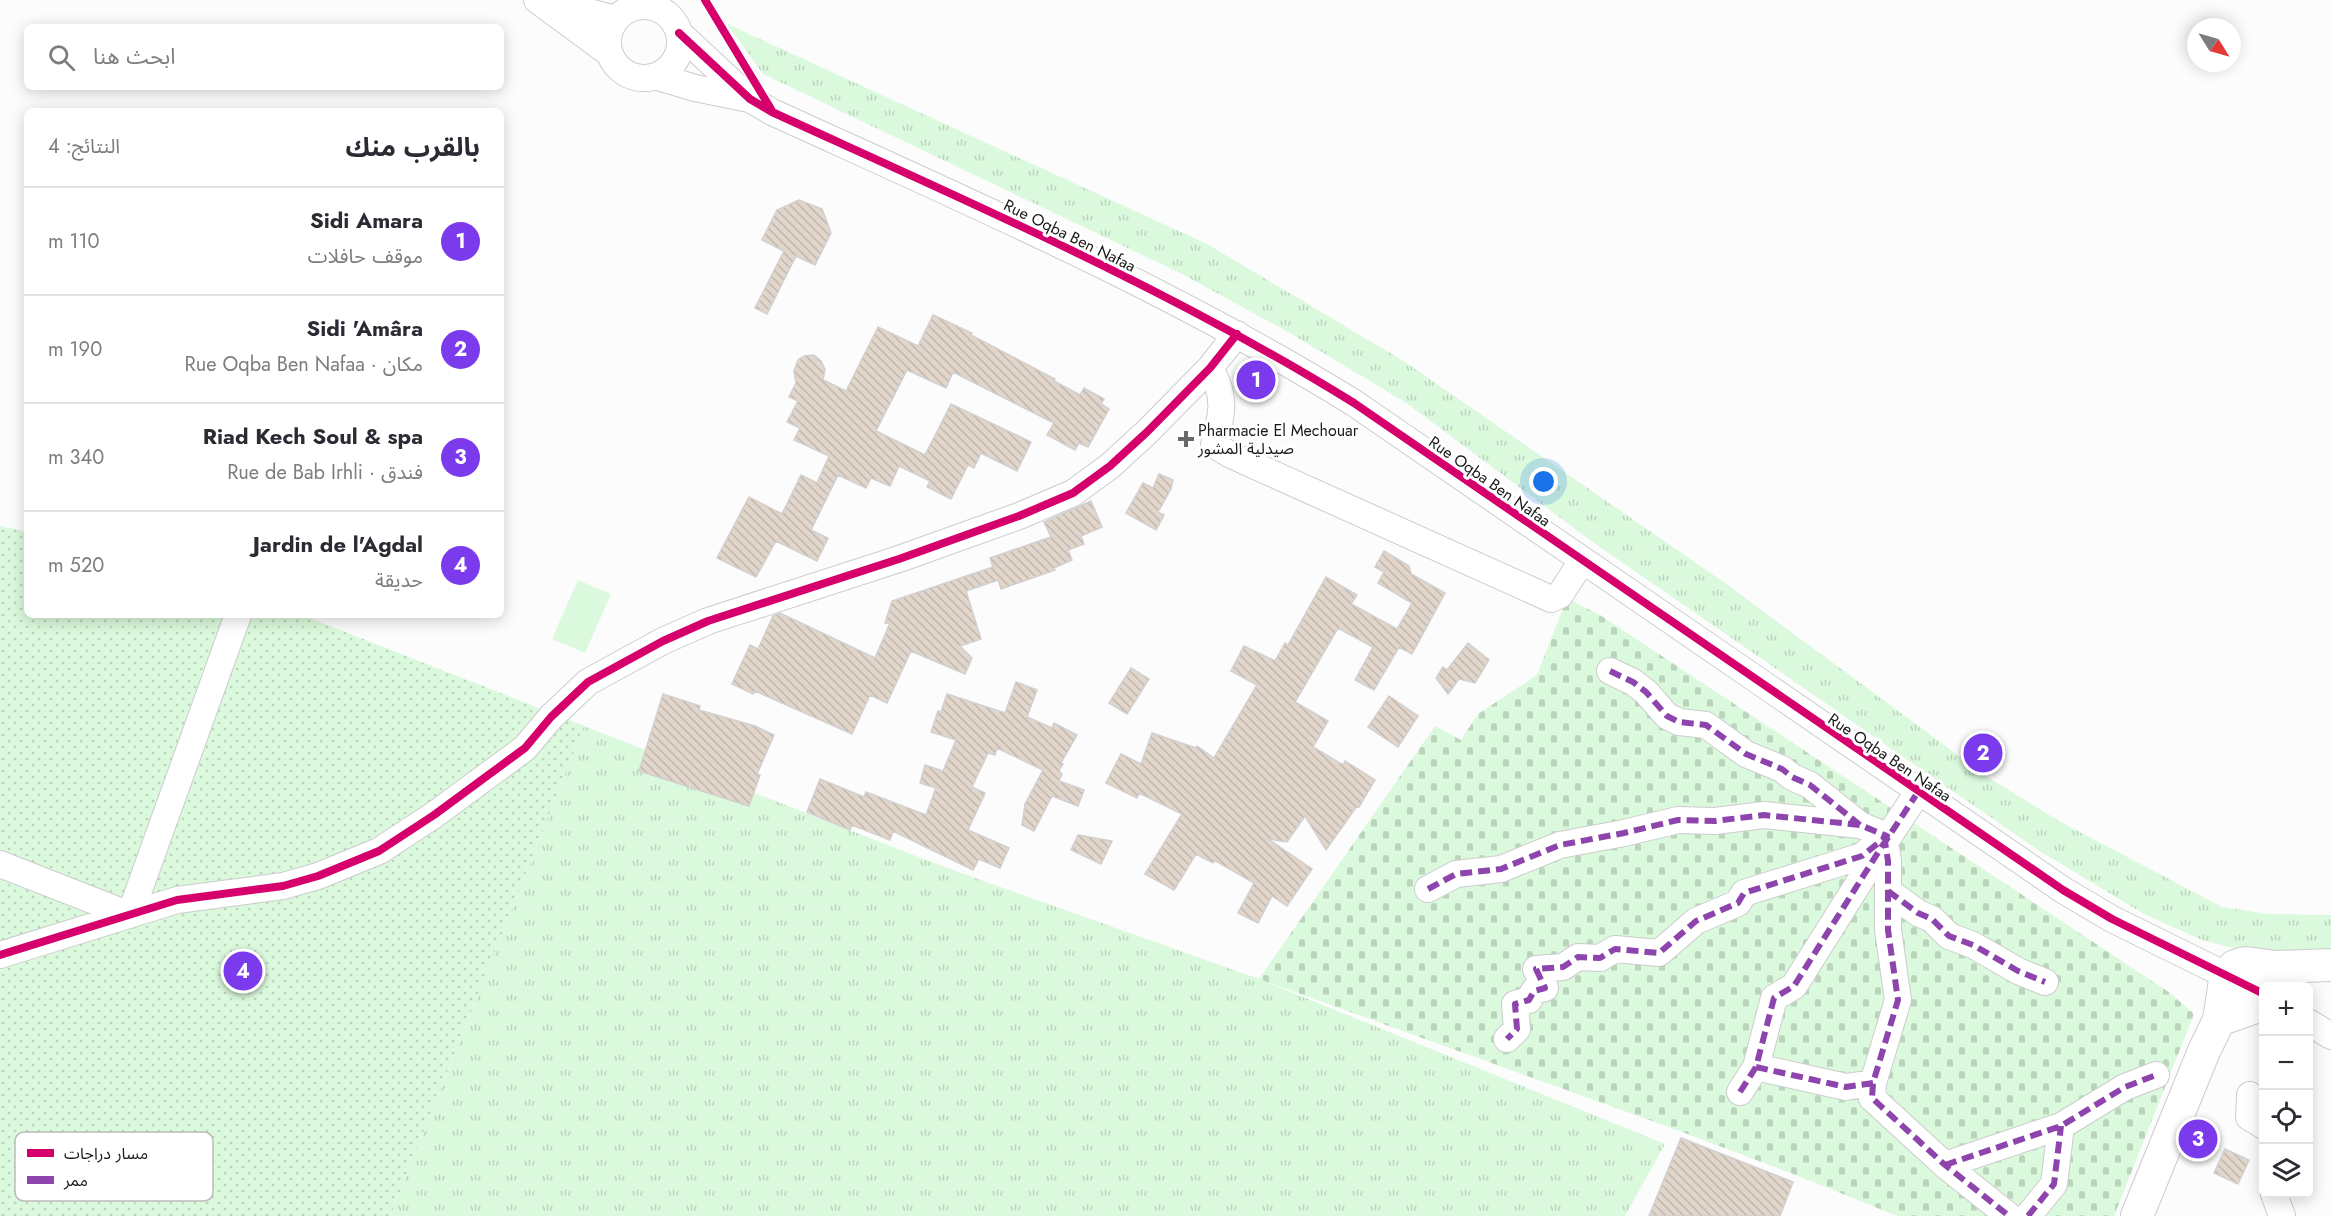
<!DOCTYPE html>
<html lang="ar">
<head>
<meta charset="utf-8">
<style>
  :root { --surface:#fff; --page:#f7f7f7; --text:#2b2b33; --muted:#7c7c81; --line:#e1e1e2; --accent:#7c3aed }
  body { margin:0; font-family:Jost,"Noto Sans Arabic",sans-serif; background:var(--page); color:var(--text); direction:rtl }
  .controls { position:absolute; right:18px; bottom:18px; display:grid; overflow:hidden; border-radius:9px; box-shadow:0 3px 15px #0003 }
  .controls button { width:54px; height:54px; display:grid; place-items:center; padding:0; border:0; border-bottom:2px solid var(--line); background:var(--surface); color:var(--text); font:30px sans-serif }
  .compass { position:absolute; left:2187px; top:18px; width:54px; height:54px; border-radius:50%; background:var(--surface); box-shadow:0 3px 15px #0003; rotate:127deg }
  .you { position:absolute; left:1544px; top:482px; width:21px; height:21px; margin:-15px; border:4px solid #fff; border-radius:50%; background:#1a73e8; box-shadow:0 0 0 9px #1a73e833 }
  .badge { display:grid; place-items:center; width:39px; height:39px; border-radius:50%; background:var(--accent); color:#fff; font-size:20px; font-weight:700 }
  .pin { position:absolute; translate:-50% -50%; border:3px solid #fff; box-shadow:0 2px 6px #0006 }
  .list { margin:0; padding:0; list-style:none }
  h2 { display:flex; justify-content:space-between; align-items:center; height:78px; margin:0; padding:0 24px; font-size:26px }
  h2 small { font-size:20px; font-weight:400; color:var(--muted) }
  .list li { display:grid; grid-template-columns:39px 1fr auto; gap:18px; align-items:center; box-sizing:border-box; height:108px; padding:0 24px; border-top:2px solid var(--line) }
  .list b { display:block; font-size:22px; white-space:nowrap }
  .list p { margin:0; font-size:20px; white-space:nowrap; color:var(--muted) }
  .list em { font-size:20px; font-style:normal; color:var(--muted) }
  .icon { flex:none; width:33px; height:33px; fill:none; stroke:currentColor; stroke-width:2; stroke-linecap:round; stroke-linejoin:round }
  .map { position:relative; flex:none; width:2331px; height:1216px; overflow:hidden; direction:ltr }
  .search { position:absolute; background:var(--surface); box-shadow:0 3px 15px #0003; left:24px; top:24px; width:480px; height:66px; display:flex; align-items:center; gap:15px; box-sizing:border-box; padding:0 21px; border-radius:9px; color:var(--muted); font-size:22px }
  .panel { position:absolute; background:var(--surface); box-shadow:0 3px 15px #0003; left:24px; top:108px; width:480px; height:510px; border-radius:9px; direction:rtl }
  .map>svg:first-child { display:block }
  .grass { fill:url(#grass-tufts) }
  .cemetery { fill:url(#cemetery-stones) }
  .park { fill:url(#park-dots) }
  .pitch { fill:#dbf9dc }
  .building { fill:url(#building-back-hatch); stroke:#d1d0d0; stroke-width:1.5 }
  .lines { fill:none; stroke-linecap:round; stroke-linejoin:round }
  .minor-casing { stroke:#cccccd; stroke-width:28 }
  .major-casing { stroke:#cccccd; stroke-width:34 }
  .minor { stroke:#fff; stroke-width:26 }
  .major { stroke:#fff; stroke-width:32 }
  .quiet { stroke:#8e44ad; stroke-width:6; stroke-dasharray:12 6; stroke-linecap:butt }
  .cycleway-casing { stroke:#fff; stroke-width:11 }
  .cycleway { stroke:#d6006c; stroke-width:8 }
  .poi-dot { fill:#69696a; stroke:#fff; stroke-width:2 }
  .labels { text-anchor:middle; stroke-width:6; stroke-linejoin:round; paint-order:stroke }
  .street-label { font-size:16px; fill:#1a1a1b; stroke:#fff }
  .poi-label { font-size:16px; fill:#1a1a1b; stroke:#fff; text-anchor:start }
  .key { fill:#fff; stroke:#bababb; stroke-width:1.5 }
  .key-label { font-size:16px; fill:#1a1a1b }
</style>
</head>
<body>
<div class="map">
<svg width="2331" height="1216" viewBox="0 0 2331 1216">
  <defs>
    <pattern id="grass-tufts" width="24" height="20" patternUnits="userSpaceOnUse" patternTransform="scale(1.5)"><rect width="24" height="20" fill="#dbf9dc"/><path d="M3 7l-1-3M5 7V3M7 7l1-3M15 17l-1-3M17 17v-4M19 17l1-3" fill="none" stroke="#bbd5bc"/></pattern>
    <pattern id="cemetery-stones" width="16" height="16" patternUnits="userSpaceOnUse" patternTransform="scale(1.5)"><rect width="16" height="16" fill="#dbf9dc"/><path d="M2 7V4a2 2 0 0 1 4 0v3zM10 15v-3a2 2 0 0 1 4 0v3z" fill="#bbd5bc"/></pattern>
    <pattern id="park-dots" width="8" height="8" patternUnits="userSpaceOnUse" patternTransform="scale(1.5)"><rect width="8" height="8" fill="#dbf9dc"/><path d="M2 2h.1M6 6h.1" fill="none" stroke="#bbd5bc" stroke-width="1.8" stroke-linecap="round"/></pattern>
    <pattern id="building-back-hatch" width="6" height="6" patternUnits="userSpaceOnUse" patternTransform="scale(1.5)"><rect width="6" height="6" fill="#e2d6cb"/><path d="M-1 5l2 2M0 0l6 6M5-1l2 2" fill="none" stroke="#c1b7ae"/></pattern>
  </defs>
  <rect width="100%" height="100%" fill="#fcfcfd"/>
  <path class="grass" d="M727 24 1207 244 1405 362 1725 583 1986 776 2059 821 2222 907 2269 914 2331 915V948L2260 955 2202 940 2144 914 2038 850 1594 543 1405 402 1290 333 1182 274 763 74Z
    M584 726 939 865 1259 979 1665 1144 1625 1216H390Z"/>
  <path class="cemetery" d="M1567 598 1600 615 2170 993 2194 1014 2114 1216H1897L1801 1177 1677 1130 1259 979 1435 726 1461 740 1478 714 1537 675Z"/>
  <path class="park" d="M0 526 27 532V615H302L584 726 390 1216H0Z"/>
  <path class="pitch" d="M578 580 611 594 585 653 552 639Z"/>
  <path class="building" d="M799 200 822 209 831 233 815 265 796 256 767 314 755 308 784 251 762 240 777 210Z
    M933 315 972 333 971 335 1055 379 1054 381 1080 395 1084 388 1104 399 1101 404 1109 409 1088 447 1079 443 1075 450 1047 435 1054 423 953 372 946 388 907 370 876 431 925 455 951 404 1031 442 1017 471 981 453 974 468 968 465 951 499 927 487 930 481 899 466 890 486 871 478 866 488 838 475 811 530 828 538 817 561 776 541 756 577 717 558 749 497 782 514 801 475 817 483 829 456 794 440 800 428 787 422 798 401 789 397 796 383 794 371 798 360 804 356 814 355 821 361 825 369 823 380 846 391 878 327 918 346Z
    M1159 474 1173 480 1171 489 1158 512 1164 515 1156 530 1126 513 1143 483 1153 488Z
    M1091 501 1102 527 1081 536 1084 544 1068 550 1072 560 1054 568 1055 570 1001 589 998 580 966 591 981 639 960 646 972 658 965 674 911 651 887 703 870 695 852 734 755 691 753 694 732 684 750 645 758 649 773 616 780 613 875 658 890 623H885L892 601 993 567 990 558 1051 537 1044 522Z
    M1384 551 1409 566 1411 574 1445 593 1412 654 1399 647 1374 690 1355 680 1373 647 1338 628 1295 702 1328 721 1313 747 1343 765 1345 761 1375 780 1359 807 1357 806 1326 850 1305 816 1287 842 1268 839 1312 869 1287 906 1272 896 1258 923 1238 913 1254 883 1214 860 1213 863 1196 854 1174 890 1145 874 1182 814 1139 793 1137 798 1106 783 1121 754 1141 764 1152 733 1196 748 1197 746 1214 758 1257 685 1231 671 1244 646 1275 661 1285 643 1288 645 1326 577 1357 595 1351 604 1397 629 1412 603 1378 583 1384 572 1375 567Z
    M1468 643 1489 660 1475 683 1459 679 1448 694 1436 678 1443 667 1447 670Z
    M1131 668 1149 679 1127 714 1109 703Z
    M1016 682 1037 690 1027 717 1052 728 1054 723 1077 735 1061 763 1063 764 1059 771 1062 774 1059 781 1084 790 1078 806 1052 796 1034 831 1022 825 1025 804 1043 770 997 748 995 755 988 753 972 787 985 793 968 830 1009 848 1000 868 979 859 973 870 893 831 890 840 852 825 850 830 807 812 820 779 864 797 866 792 926 815 936 788 920 783 925 765 943 771 956 740 931 732 938 711 941 712 947 694 1005 713Z
    M663 694 700 706 699 710 755 726 774 735 757 774 760 775 749 806 639 771Z
    M1389 696 1418 716 1398 747 1368 727Z
    M1981 733 2003 750 1985 774 1963 757Z
    M1078 835 1112 841 1101 864 1071 850Z
    M1681 1138 1793 1182 1780 1216H1649Z
    M2225 1149 2249 1160 2238 1184 2214 1173Z"/>
  <g class="lines">
    <defs>
      <path id="minor" d="M537 0 609 53
        M546 1 616 19
        M608 42a36 36 0 1 1 72 0a36 36 0 1 1-72 0Z
        M679 33 750 99 772 112C969 202 1170 289 1354 403L2063 890 2112 919 2264 994
        M655 76 695 88 749 99
        M1210 368C1227 397 1222 415 1214 445L1231 455 1551 599 1560 595 1582 561
        M1610 671 1633 682 1646 692 1667 716 1679 722 1706 725 1746 754 1782 769 1792 777 1810 785 1860 825
        M1918 792 1885 842 1888 861V930L1898 1000 1873 1083 1872 1098 1945 1165 2009 1216
        M0 864 130 915 238 615
        M1428 889 1456 874 1501 869 1560 845 1624 833 1678 820 1715 821 1764 815 1860 825 1887 836 1862 856 1744 893 1738 903 1696 921 1659 953 1615 949 1600 958 1578 957 1563 967 1536 969 1545 988 1534 991 1529 1000 1515 1004 1517 1029 1507 1039
        M1888 891 1918 913 1932 919 1949 936 1973 945 2018 971 2045 982
        M0 955 177 900 283 886 318 876 379 851 434 815 525 748 551 717 588 682 663 641 708 621 899 559 1019 516 1073 493 1110 466 1147 432 1210 368 1237 334
        M2308 1022 2331 1036
        M1756 1067 1846 1087 1873 1083
        M1740 1092 1756 1067 1774 998 1794 986 1882 846
        M2250 1095 2249 1117 2264 1126
        M1945 1165 2061 1126 2125 1087 2156 1075
        M2274 1194 2282 1216
        M2028 1216 2054 1184 2061 1126"/>
      <path id="major" d="M2219 1020 2253 1008 2264 1002
        M2137 1216 2204 1051 2219 1020 2226 974 2235 966 2246 963 2276 967 2331 965"/>
    </defs>
    <use href="#minor" class="minor-casing"/>
    <use href="#major" class="major-casing"/>
    <use href="#minor" class="minor"/>
    <use href="#major" class="major"/>
    <path class="quiet" d="M1610 671 1633 682 1646 692 1667 716 1679 722 1706 725 1746 754 1782 769 1792 777 1810 785 1860 825
      M1918 792 1885 842 1888 861V930L1898 1000 1873 1083 1872 1098 1945 1165 2009 1216
      M1428 889 1456 874 1501 869 1560 845 1624 833 1678 820 1715 821 1764 815 1860 825 1887 836 1862 856 1744 893 1738 903 1696 921 1659 953 1615 949 1600 958 1578 957 1563 967 1536 969 1545 988 1534 991 1529 1000 1515 1004 1517 1029 1507 1039
      M1888 891 1918 913 1932 919 1949 936 1973 945 2018 971 2045 982
      M1756 1067 1846 1087 1873 1083
      M1740 1092 1756 1067 1774 998 1794 986 1884 843
      M1945 1165 2061 1126 2125 1087 2156 1075
      M2028 1216 2054 1184 2061 1126"/>
    <defs>
      <path id="cycleway" d="M705 0 771 109
        M679 33 750 99 772 112C969 202 1170 289 1354 403L2063 890 2112 919 2264 994
        M0 955 177 900 283 886 318 876 379 851 434 815 525 748 551 717 588 682 663 641 708 621 899 559 1019 516 1073 493 1110 466 1147 432 1210 368 1237 334"/>
    </defs>
    <use href="#cycleway" class="cycleway-casing"/>
    <use href="#cycleway" class="cycleway"/>
  </g>
  <path class="poi-dot" d="M1183 430h6v6h6v6h-6v6h-6v-6h-6v-6h6z"/>
  <g class="labels">
    <g class="street-label">
      <text transform="translate(1070 235) rotate(26)" y="6">Rue Oqba Ben Nafaa</text>
      <text transform="translate(1490 481) rotate(35)" y="6">Rue Oqba Ben Nafaa</text>
      <text transform="translate(1890 757) rotate(34)" y="6">Rue Oqba Ben Nafaa</text>
    </g>
    <g class="poi-label">
      <text x="1198" y="436">Pharmacie El Mechouar<tspan x="1198" dy="18">صيدلية المشور</tspan></text>
    </g>
  </g>
  <rect x="15" y="1132" width="198" height="69" rx="9" class="key"/>
  <rect x="27" y="1149" width="27" height="8" fill="#d6006c"/>
  <rect x="27" y="1176" width="27" height="8" fill="#8e44ad"/>
  <g class="key-label">
    <text x="64" y="1159">مسار دراجات</text>
    <text x="64" y="1186">ممر</text>
  </g>
</svg>
<div class="controls">
<button>+</button>
<button>−</button>
<button><svg class="icon" aria-label="locate" viewBox="0 0 24 24"><circle cx="12" cy="12" r="6"/><path d="M12 2v4M12 18v4M2 12h4M18 12h4"/></svg></button>
<button><svg class="icon" aria-label="layers" viewBox="0 0 24 24"><path d="M12 4l9 5-9 5-9-5zM3 14l9 5 9-5"/></svg></button>
</div>
<svg class="compass" viewBox="-18 -18 36 36"><path d="M0-13l5 13h-10z" fill="#e53935"/><path d="M0 13l5-13h-10z" fill="#7c7c81"/></svg>
<div class="you"></div>
<div class="pin badge" style="left:1256px;top:380px">1</div>
<div class="pin badge" style="left:1983px;top:753px">2</div>
<div class="pin badge" style="left:2198px;top:1139px">3</div>
<div class="pin badge" style="left:243px;top:971px">4</div>
<div class="search"><svg class="icon" aria-label="search" viewBox="0 0 24 24"><circle cx="10" cy="10" r="6"/><path d="M15 15l6 6"/></svg>ابحث هنا</div>
<section class="panel">
<h2>بالقرب منك<small>النتائج: 4</small></h2>
<ul class="list">
<li><span class="badge">1</span><div><b>Sidi Amara</b><p>موقف حافلات</p></div><em>110 m</em></li>
<li><span class="badge">2</span><div><b>Sidi 'Amâra</b><p>مكان · Rue Oqba Ben Nafaa</p></div><em>190 m</em></li>
<li><span class="badge">3</span><div><b>Riad Kech Soul &amp; spa</b><p>فندق · Rue de Bab Irhli</p></div><em>340 m</em></li>
<li><span class="badge">4</span><div><b>Jardin de l'Agdal</b><p>حديقة</p></div><em>520 m</em></li>
</ul>
</section>
</div>
</body>
</html>
